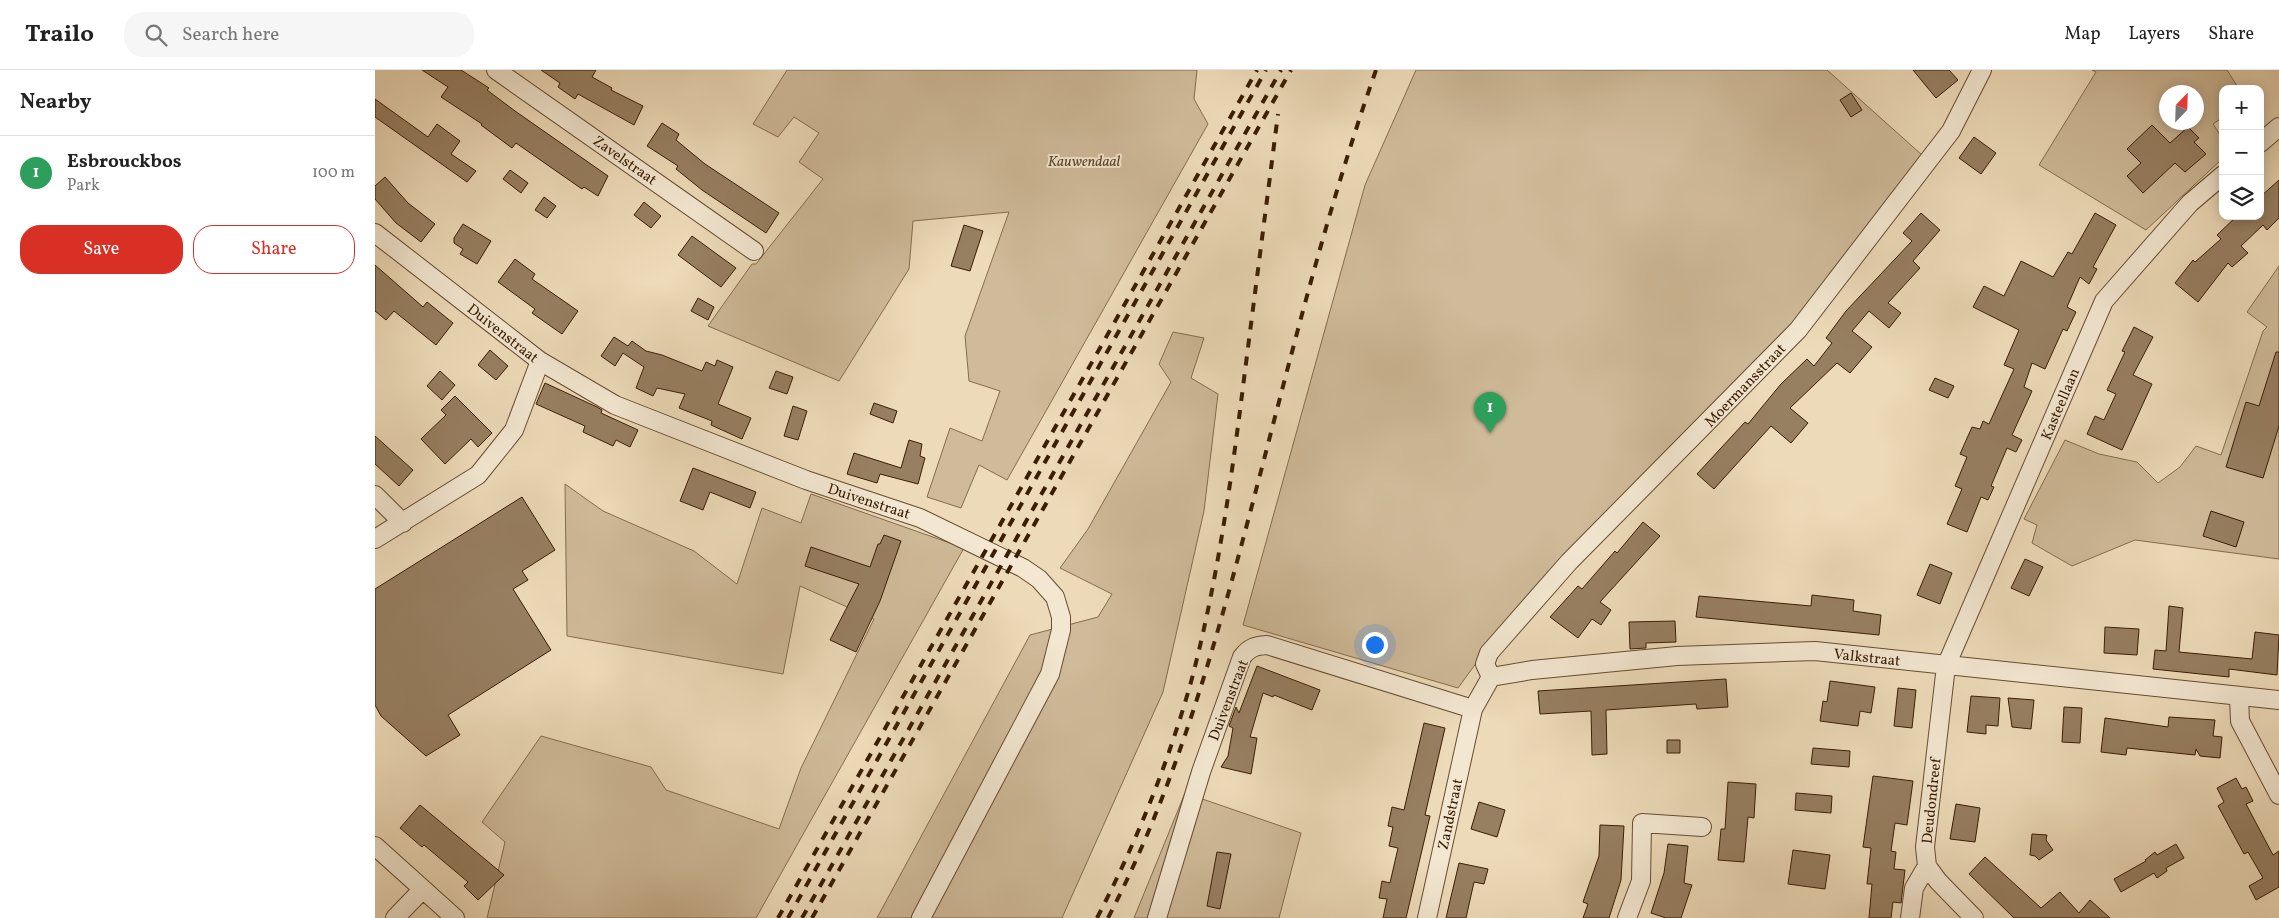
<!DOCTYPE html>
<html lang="en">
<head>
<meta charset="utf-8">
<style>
  :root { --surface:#fff; --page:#f6f6f6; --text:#222; --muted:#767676; --line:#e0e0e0; --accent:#d93025 }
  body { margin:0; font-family:Vollkorn,serif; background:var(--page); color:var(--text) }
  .controls { position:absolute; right:15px; top:15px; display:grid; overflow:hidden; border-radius:10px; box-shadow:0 2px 12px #0003 }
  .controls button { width:45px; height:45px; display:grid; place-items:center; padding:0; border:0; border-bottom:1px solid var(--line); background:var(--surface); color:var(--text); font:25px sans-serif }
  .compass { position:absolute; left:1784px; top:15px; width:45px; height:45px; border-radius:50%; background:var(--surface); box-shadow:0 2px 12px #0003; rotate:23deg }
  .you { position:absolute; left:999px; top:574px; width:18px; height:18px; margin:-12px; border:4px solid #fff; border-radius:50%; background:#1a73e8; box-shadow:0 0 0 8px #1a73e833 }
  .badge { display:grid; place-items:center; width:32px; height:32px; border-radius:50%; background:var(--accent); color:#fff; font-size:16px; font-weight:700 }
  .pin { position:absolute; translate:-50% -41px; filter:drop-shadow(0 1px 2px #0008) }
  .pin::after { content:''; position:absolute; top:26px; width:18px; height:15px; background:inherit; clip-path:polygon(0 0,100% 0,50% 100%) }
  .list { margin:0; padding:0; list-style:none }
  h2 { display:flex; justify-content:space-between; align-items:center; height:65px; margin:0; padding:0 20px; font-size:21px }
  h2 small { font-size:16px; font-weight:400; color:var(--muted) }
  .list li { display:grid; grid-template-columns:32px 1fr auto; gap:15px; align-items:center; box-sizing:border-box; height:75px; padding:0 20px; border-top:1px solid var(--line) }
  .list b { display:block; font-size:19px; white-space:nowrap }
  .list p { margin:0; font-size:16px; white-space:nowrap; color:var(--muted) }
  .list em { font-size:16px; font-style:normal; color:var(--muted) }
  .actions { display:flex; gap:10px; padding:15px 20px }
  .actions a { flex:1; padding:11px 0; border:1px solid var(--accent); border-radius:20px; text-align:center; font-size:18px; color:var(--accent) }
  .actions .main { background:var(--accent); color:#fff }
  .icon { flex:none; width:28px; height:28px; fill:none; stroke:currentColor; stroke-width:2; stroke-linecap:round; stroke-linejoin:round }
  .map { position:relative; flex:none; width:1904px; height:848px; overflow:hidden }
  header { display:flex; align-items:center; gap:30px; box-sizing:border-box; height:70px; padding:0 25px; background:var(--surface); border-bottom:1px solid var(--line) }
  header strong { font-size:24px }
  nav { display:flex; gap:28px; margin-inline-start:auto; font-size:18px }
  .search { width:350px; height:45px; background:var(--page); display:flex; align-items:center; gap:12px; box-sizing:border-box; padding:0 18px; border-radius:20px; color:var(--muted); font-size:19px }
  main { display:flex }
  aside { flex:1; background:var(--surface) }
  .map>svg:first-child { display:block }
  .green { fill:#cfba99; stroke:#846c4e; fill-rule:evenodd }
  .building { fill:#977f61; stroke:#3a1d03 }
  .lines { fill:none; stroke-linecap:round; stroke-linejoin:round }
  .minor-casing { stroke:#674c30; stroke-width:20 }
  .minor { stroke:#f3e7d1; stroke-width:18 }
  .rail { stroke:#3a1d03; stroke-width:4; stroke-dasharray:9 9; stroke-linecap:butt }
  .labels { text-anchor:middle; stroke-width:4; stroke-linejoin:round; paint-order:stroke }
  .street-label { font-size:15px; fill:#3a1d03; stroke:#f3e7d1 }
  .park-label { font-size:15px; font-style:italic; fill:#5f4428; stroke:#f3e7d1 }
</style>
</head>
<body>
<header>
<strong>Trailo</strong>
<div class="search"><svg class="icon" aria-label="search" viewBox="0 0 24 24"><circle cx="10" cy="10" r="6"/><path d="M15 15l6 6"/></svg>Search here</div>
<nav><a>Map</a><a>Layers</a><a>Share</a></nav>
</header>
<main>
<aside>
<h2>Nearby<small></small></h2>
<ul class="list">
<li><span class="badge" style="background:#2e9e5b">1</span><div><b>Esbrouckbos</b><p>Park</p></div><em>100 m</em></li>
</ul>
<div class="actions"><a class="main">Save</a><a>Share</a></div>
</aside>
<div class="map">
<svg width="1904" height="848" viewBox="0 0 1904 848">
  <rect width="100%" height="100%" fill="#eddab8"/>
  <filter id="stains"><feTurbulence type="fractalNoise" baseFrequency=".004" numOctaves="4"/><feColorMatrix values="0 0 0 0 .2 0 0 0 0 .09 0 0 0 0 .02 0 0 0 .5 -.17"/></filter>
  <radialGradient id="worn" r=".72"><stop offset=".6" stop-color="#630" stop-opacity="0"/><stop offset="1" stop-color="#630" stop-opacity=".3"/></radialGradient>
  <path class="green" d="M412 0H822L819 29 833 54 632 410 604 395 586 438 552 427 575 358 607 371 625 321 594 311 590 266 634 142 538 151 534 199 464 311 333 256 377 194H381L448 109 424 92 444 63 419 47 403 67 378 54Z
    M1041 0H1452L1547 85 1416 255 1244 430 1105 588 1083 618 868 555 990 115Z
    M1717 0H1852L1864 19H1848V47L1838 54 1848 69V88L1771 160 1664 95 1721 2ZM1792 22H1822V52H1792Z
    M1904 196V489L1760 470 1697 496 1657 473 1662 455 1649 449 1690 370 1724 384 1762 392 1783 413 1805 397 1821 376 1846 385 1888 261 1892 257 1872 242Z
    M798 262 829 268 816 308 843 324 829 441 788 622 687 848H502L655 565 723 547 737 524 685 498 713 459 796 312 784 294Z
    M190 414 228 441 319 481 362 514 387 438 426 453 436 424 589 478 381 848H112L130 772 107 752 166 666 276 697 291 720 404 759 426 698 499 549 425 516 408 604 192 566Z
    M810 723 926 763 904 848H759Z"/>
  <path class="building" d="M47 0H86L114 18 112 20 140 41 233 106 223 126 209 117 207 119 141 73 137 78 106 55 107 54 66 27 73 17Z
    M166 0H221L217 7 237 18 236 20 268 36 259 55 203 24 200 29 183 17 185 13Z
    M1538 0H1574L1583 10 1561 28Z
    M1476 23 1487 40 1476 47 1465 30Z
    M0 29 53 67 62 54 85 71 76 84 101 101 92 112 0 47Z
    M287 53 304 64 301 70 330 94 404 143 391 163 327 120 301 99 303 96 272 76Z
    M1777 55 1795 73 1813 57 1824 68 1819 72 1831 84 1810 102 1800 93 1768 123 1752 106 1766 93 1752 79Z
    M1599 67 1621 83 1606 104 1584 88Z
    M135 100 153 113 146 123 128 109Z
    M10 107 33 133 60 154 46 172 21 153 0 129V116Z
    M1904 110V148L1892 160 1888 155 1866 176 1873 183 1857 197 1853 193 1823 232 1800 213 1818 190 1820 192 1846 169 1842 165 1862 146H1885V127Z
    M169 127 181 136 172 148 160 140Z
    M269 132 286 146 276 158 259 145Z
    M1546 143 1565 160 1538 191 1545 198 1513 233 1526 243 1514 258 1494 241 1477 261 1497 277 1475 303 1462 293 1415 338 1433 353 1416 373 1396 356 1339 419 1322 404 1370 352 1373 354 1406 314 1432 289 1439 296 1457 273 1451 268 1471 241 1537 171 1528 163Z
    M1720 143 1741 155 1718 197 1722 199 1714 214 1705 207 1692 237 1701 242 1692 261 1688 259 1670 299 1657 293 1649 317 1657 321 1637 365 1647 370 1641 382 1632 378 1616 416 1619 417 1613 430 1606 427 1592 462 1572 454 1587 419 1580 416 1592 387 1585 384 1597 357 1605 359 1608 351 1614 354 1639 299 1629 295 1644 260 1598 237 1609 216 1629 226 1646 191 1678 207 1693 182 1697 184Z
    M88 154 116 171 102 194 85 184 88 179 79 173V168Z
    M589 155 608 161 595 201 576 196Z
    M317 166 361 198 346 217 303 185Z
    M140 189 160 204 157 209 203 241 187 264 157 243 160 239 123 212Z
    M0 195 48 237 52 232 78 253 61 275 19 241 11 250 0 241Z
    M323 228 339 237 333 250 316 241Z
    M1759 257 1778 267 1758 305 1777 314 1747 380 1712 364 1720 346 1729 350 1741 324 1732 320 1750 282 1747 281Z
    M239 267 253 276 257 271 271 281 287 285 327 301 331 292 340 296 342 290 358 297 343 334 376 348 367 369 336 355 337 351 304 338 310 324 282 318 278 326 261 318 269 297 248 283 240 296 226 286Z
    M115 280 133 296 121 310 103 295Z
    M1901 282H1904V356L1888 408 1851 397 1871 332 1884 336Z
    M65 301 80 315 67 330 52 316Z
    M401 301 418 307 412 324 394 318Z
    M1560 308 1579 316 1573 328 1554 320Z
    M170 313 222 337 227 340 226 343 263 360 255 377 241 370 238 376 208 362 210 356 161 334Z
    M80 326 117 363 103 377 96 369 70 394 46 369 71 345 66 340Z
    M499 333 522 341 518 353 495 344Z
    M418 336 432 341 423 370 409 366Z
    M0 366 38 400 24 416 0 394Z
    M534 370 547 374 545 386 550 388 543 414 505 404 502 413 472 404 479 383 526 398Z
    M318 398 381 422 375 438 335 422 328 440 305 431Z
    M147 427 180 480 147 501 153 510 138 519 176 580 73 645 85 665 51 686 6 646 0 635V519Z
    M1836 441 1869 452 1861 477 1828 466Z
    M1268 452 1285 466 1225 532 1236 540 1226 555 1217 549 1203 568 1175 547 1203 516 1207 519 1240 481 1242 483Z
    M509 465 526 471 505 531 481 582 455 570 484 514 430 496 436 477 495 497 503 474H505Z
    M1650 489 1668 497 1654 526 1636 518Z
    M1555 494 1577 503 1565 534 1542 525Z
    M1437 525 1479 530 1478 541 1506 545 1504 565 1321 547 1324 526 1436 536Z
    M1794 536 1808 538 1804 582 1877 589 1880 562 1904 565 1902 605 1854 599V607L1778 599 1780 580 1791 581Z
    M1300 551 1301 572 1271 573V578L1255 579 1254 552Z
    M1730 557 1764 559 1762 585 1729 583Z
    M882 596 945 620 937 640 899 625 898 627 888 623 875 667 882 668 876 704 846 697 853 686 858 658 854 656 858 645 861 637 864 643Z
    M1351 609 1353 637 1322 639 1321 634 1231 640 1232 684 1217 685 1216 641 1165 644 1163 621Z
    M1455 611 1500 617 1496 643 1485 641 1483 656 1445 651 1448 631 1452 632Z
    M1523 618 1541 620 1537 658 1519 656Z
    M1596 626 1625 628 1623 656 1611 655V664L1592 662Z
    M1633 628 1659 630 1656 659 1637 657Z
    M1689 637 1707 638 1705 673 1687 672Z
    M1794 647 1840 650 1838 666 1847 667 1845 688 1825 686 1821 679 1820 685 1752 678 1751 685 1726 682 1730 648 1793 657Z
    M1049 653 1070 658 1050 745 1055 746 1031 848H1008L1012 829 1004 828 1007 811 1015 813 1023 778 1014 776 1018 757 1013 756 1017 737 1029 740Z
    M1292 670H1305V683H1292Z
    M1438 678 1475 681 1474 697 1436 694Z
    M1498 706 1538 711 1532 755 1520 753 1516 781 1521 782 1519 799 1530 800 1526 833 1518 832 1516 848H1494L1497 814H1492L1496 778 1488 777Z
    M1861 708 1867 719 1871 717 1878 731 1871 734 1898 785 1904 781V817L1881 830 1874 816 1888 808 1873 782 1869 784 1843 736 1849 732 1842 718Z
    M1353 712 1381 714 1379 748 1373 747 1369 792 1343 790 1346 759H1350Z
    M1421 723 1457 726 1456 743 1420 740Z
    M1104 732 1130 740 1122 767 1096 759Z
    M1581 734 1605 738 1600 772 1575 769Z
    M45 735 129 805 103 830 89 816 93 812 49 775 47 777 25 758Z
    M1225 755 1249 756 1246 810 1234 848H1208L1213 834 1208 832 1224 786Z
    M1657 764 1672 765 1671 770 1678 780 1664 790 1660 786 1655 785Z
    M1293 774 1313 776 1309 813 1317 815 1306 848H1291L1276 843 1289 803Z
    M1801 774 1809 788 1791 798 1792 801 1782 808 1779 803 1746 822 1739 809 1771 791 1770 790 1780 782 1782 785Z
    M1418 780 1455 785 1450 819 1413 814Z
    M842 782 856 784 845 839 832 836Z
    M1610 787 1666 838 1685 822 1704 843 1715 830 1735 848H1639L1594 804Z
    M1084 793 1113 799 1109 814 1099 812 1091 848H1071Z"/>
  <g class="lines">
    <defs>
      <path id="minor" d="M121 0 379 181
        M1885 73 1904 57
        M0 163 165 291 240 335 431 410 545 448 648 498 664 509 680 527 686 547V560L675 604 546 848
        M0 425 28 453
        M0 469 103 405 139 360 165 291
        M1116 607 1110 594 1114 583 1194 492 1423 260 1576 61 1607 0
        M1864 627 1865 651 1904 725
        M0 776 80 848
        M20 848 47 820
        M782 848 826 702 867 587C875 577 880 576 892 575L1098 639
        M1052 848 1098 639 1116 607 1157 600 1302 586 1440 581 1904 630
        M1252 848 1266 811 1267 753 1327 757
        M1535 848 1539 818 1552 796
        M1599 848 1563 811 1552 796 1550 777 1571 596 1729 231 1815 133 1848 105"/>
    </defs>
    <use href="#minor" class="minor-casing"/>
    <use href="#minor" class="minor"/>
    <path class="rail" d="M403 848 882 0
      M413 848 891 0
      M427 848 906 0
      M437 848 916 0
      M722 848C761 773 793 694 816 612 843 510 857 405 870 301 881 215 892 130 903 44
      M733 848C800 719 838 583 875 443 914 295 950 145 1001 0"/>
  </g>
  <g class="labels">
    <g class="street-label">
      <text transform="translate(250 90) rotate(35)" y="5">Zavelstraat</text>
      <text transform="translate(128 263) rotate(38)" y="5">Duivenstraat</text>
      <text transform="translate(1370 315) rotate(-46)" y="5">Moermansstraat</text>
      <text transform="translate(1685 334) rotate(-67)" y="5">Kasteellaan</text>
      <text transform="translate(494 431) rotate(18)" y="5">Duivenstraat</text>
      <text transform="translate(1492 587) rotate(6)" y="5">Valkstraat</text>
      <text transform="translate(853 630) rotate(-69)" y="5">Duivenstraat</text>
      <text transform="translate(1556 731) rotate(-84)" y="5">Deudondreef</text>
      <text transform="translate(1075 744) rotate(-78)" y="5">Zandstraat</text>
    </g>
    <g class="park-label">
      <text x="709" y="96">Kauwendaal</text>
    </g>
  </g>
  <rect width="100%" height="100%" filter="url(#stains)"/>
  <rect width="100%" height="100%" fill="url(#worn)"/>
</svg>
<div class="controls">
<button>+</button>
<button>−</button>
<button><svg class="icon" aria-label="layers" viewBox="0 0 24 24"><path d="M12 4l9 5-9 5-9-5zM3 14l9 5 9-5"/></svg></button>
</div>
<svg class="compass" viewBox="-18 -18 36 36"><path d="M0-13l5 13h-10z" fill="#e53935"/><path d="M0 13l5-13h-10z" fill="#767676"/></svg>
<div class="you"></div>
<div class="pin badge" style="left:1115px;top:363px;background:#2e9e5b">1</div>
</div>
</main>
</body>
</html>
